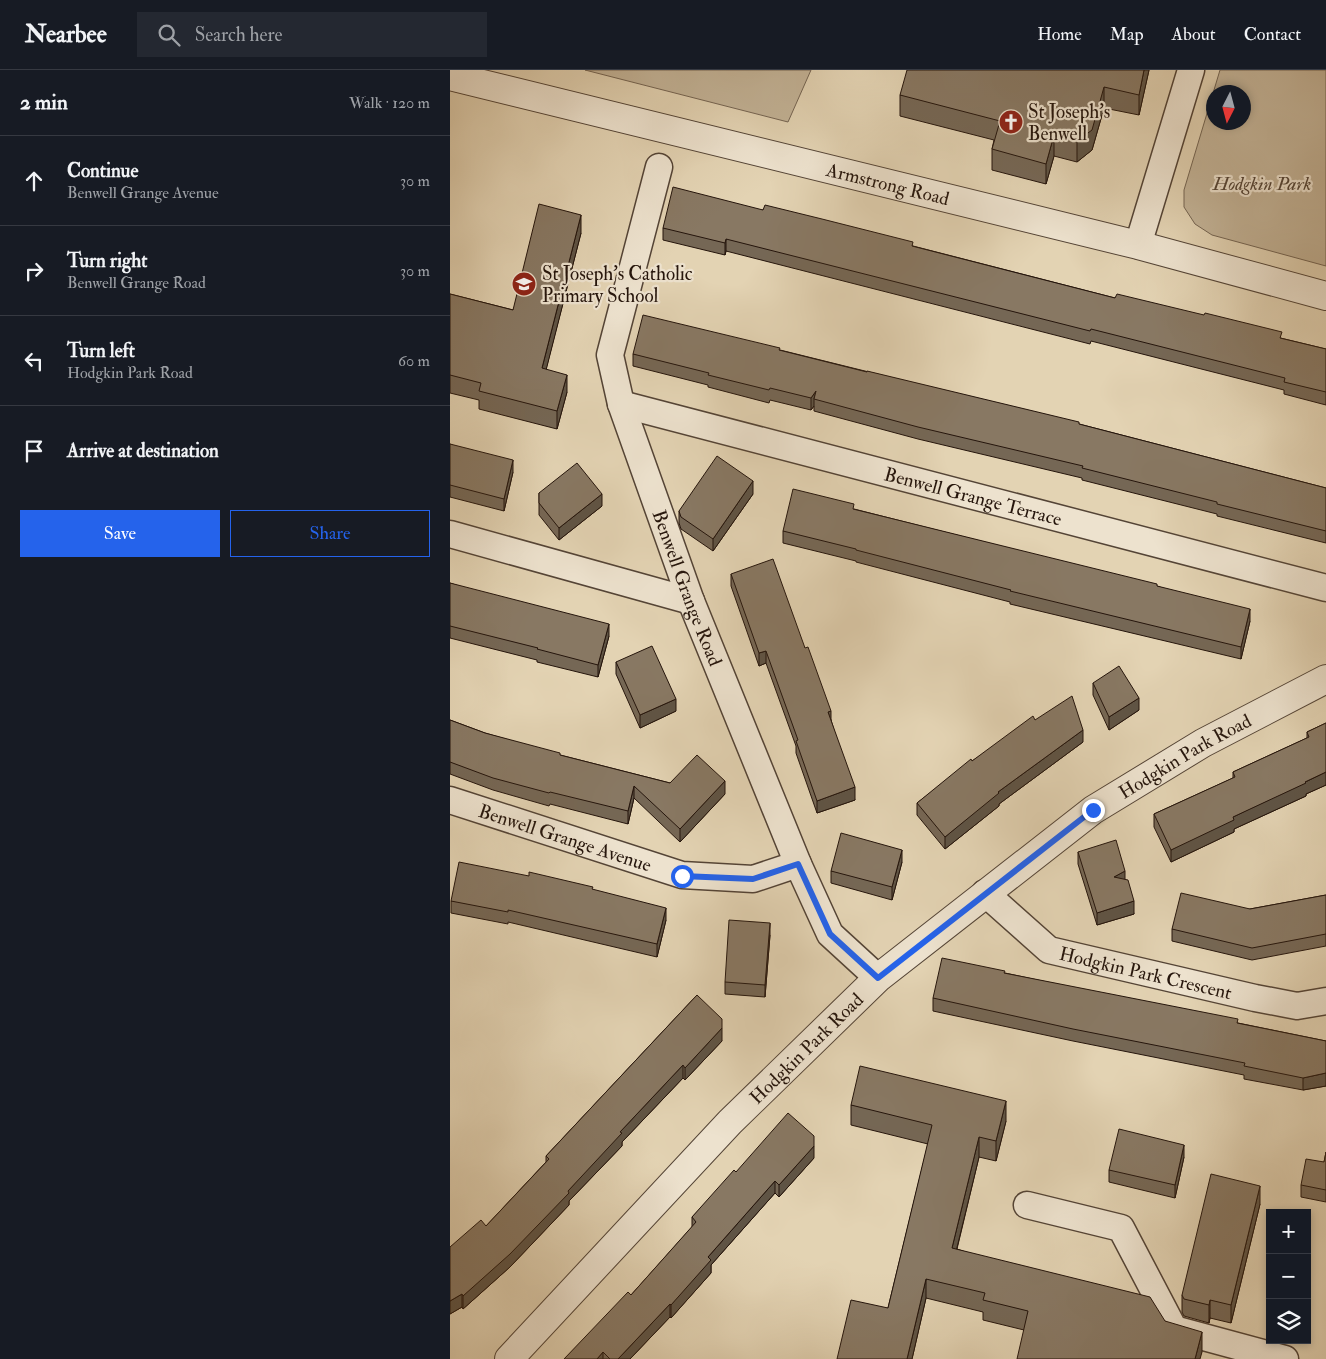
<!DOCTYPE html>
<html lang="en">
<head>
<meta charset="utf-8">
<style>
  :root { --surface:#171b24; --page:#242831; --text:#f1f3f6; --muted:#9ea1a6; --line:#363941; --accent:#2563eb }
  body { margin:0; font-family:"IM FELL Double Pica",serif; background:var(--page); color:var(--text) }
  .controls { position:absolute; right:15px; bottom:15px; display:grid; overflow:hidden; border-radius:0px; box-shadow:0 2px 8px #0003 }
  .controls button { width:45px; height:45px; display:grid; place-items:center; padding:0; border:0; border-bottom:1px solid var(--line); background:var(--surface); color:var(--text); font:25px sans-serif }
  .compass { position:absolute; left:756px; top:15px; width:45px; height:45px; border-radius:50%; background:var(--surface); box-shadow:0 2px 8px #0003; rotate:186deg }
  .stop { position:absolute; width:15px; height:15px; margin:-11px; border:4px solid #2563eb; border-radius:50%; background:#fff }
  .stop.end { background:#2563eb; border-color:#fff; box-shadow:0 1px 5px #0008 }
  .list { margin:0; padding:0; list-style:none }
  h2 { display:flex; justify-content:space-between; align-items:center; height:65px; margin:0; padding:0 20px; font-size:21px }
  h2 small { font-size:16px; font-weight:400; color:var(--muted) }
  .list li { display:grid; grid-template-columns:32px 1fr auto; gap:15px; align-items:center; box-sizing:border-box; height:90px; padding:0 20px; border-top:1px solid var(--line) }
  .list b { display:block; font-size:19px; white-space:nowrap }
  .list p { margin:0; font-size:16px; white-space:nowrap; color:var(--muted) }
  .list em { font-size:16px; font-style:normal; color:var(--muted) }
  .actions { display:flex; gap:10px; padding:15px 20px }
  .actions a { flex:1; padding:11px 0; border:1px solid var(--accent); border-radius:0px; text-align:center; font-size:18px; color:var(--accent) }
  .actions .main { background:var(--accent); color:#fff }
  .icon { flex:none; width:28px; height:28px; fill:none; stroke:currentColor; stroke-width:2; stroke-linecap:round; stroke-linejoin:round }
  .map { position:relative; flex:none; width:876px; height:1289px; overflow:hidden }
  header { display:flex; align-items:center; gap:30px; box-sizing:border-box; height:70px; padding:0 25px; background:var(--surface); border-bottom:1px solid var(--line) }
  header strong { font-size:24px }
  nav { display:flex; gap:28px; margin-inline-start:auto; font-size:18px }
  .search { width:350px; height:45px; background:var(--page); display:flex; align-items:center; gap:12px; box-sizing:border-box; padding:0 18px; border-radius:0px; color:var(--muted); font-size:19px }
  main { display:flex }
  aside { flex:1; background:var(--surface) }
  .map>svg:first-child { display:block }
  .green { fill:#c3b397; stroke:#746452; fill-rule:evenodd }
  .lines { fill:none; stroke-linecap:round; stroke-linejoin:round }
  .minor-casing { stroke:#544436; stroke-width:29 }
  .tertiary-casing { stroke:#544436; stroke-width:30 }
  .minor { stroke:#ede2ce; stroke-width:26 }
  .tertiary { stroke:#ede2ce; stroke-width:28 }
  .wall { fill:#756755; stroke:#25150c }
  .shaded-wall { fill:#5f5445; stroke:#25150c }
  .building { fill:#887863; stroke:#25150c }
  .route { stroke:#2563eb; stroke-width:6 }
  .labels { text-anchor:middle; stroke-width:4.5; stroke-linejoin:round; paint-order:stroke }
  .poi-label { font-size:19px; fill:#25150c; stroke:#ede2ce; text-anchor:start }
  .park-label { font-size:19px; font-style:italic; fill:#544436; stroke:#ede2ce }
  .street-label { font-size:19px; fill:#25150c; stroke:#ede2ce }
</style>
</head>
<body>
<header>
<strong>Nearbee</strong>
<div class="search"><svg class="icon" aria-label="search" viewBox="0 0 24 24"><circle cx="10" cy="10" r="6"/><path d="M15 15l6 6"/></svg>Search here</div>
<nav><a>Home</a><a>Map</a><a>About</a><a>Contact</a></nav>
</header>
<main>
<aside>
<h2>2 min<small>Walk · 120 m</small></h2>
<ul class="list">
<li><svg class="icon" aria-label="ahead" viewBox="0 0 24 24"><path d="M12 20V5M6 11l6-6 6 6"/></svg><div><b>Continue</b><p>Benwell Grange Avenue</p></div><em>30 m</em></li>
<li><svg class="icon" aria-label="right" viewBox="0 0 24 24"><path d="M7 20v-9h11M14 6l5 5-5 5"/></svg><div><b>Turn right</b><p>Benwell Grange Road</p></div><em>30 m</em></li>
<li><svg class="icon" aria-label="left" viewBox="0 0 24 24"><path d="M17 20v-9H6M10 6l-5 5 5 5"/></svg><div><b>Turn left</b><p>Hodgkin Park Road</p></div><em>60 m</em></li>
<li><svg class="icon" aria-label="arrive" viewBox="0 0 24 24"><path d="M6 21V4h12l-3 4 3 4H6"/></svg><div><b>Arrive at destination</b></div></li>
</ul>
<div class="actions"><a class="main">Save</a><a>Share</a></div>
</aside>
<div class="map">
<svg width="876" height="1289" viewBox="0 0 876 1289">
  <rect width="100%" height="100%" fill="#e3d3b3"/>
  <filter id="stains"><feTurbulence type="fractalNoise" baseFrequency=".004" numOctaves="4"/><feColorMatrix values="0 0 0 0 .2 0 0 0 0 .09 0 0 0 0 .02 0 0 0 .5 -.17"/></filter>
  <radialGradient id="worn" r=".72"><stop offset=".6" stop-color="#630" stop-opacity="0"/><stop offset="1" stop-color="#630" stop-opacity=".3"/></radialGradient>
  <path class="green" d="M135 0H361L338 52Z
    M770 0H876V196L762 165 745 154 734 137V120ZM794 22V52H764V22Z"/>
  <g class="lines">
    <defs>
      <g id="minor">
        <path id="s1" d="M209 97 160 285 171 334 241 531 348 794 380 864 428 908"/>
        <path d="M688 175 741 0"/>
        <path id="s2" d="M171 334 876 518"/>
        <path d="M0 464 241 531"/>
        <path id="s3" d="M0 730 232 805 303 809 348 794"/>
        <path id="s4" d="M535 823 599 880 805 928 847 936 876 931"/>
        <path d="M577 1135 671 1158 724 1259 835 1289"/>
      </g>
      <g id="tertiary">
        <path id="s5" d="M0 6 688 175 876 226"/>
        <path id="s6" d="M59 1289 280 1052 428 908 643 740 753 673 876 609"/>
      </g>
    </defs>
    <use href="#minor" class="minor-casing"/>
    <use href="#tertiary" class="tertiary-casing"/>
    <use href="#minor" class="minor"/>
    <use href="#tertiary" class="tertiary"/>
  </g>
  <path class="wall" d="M699 0 689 45 654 38 642 80 627 92 604 86 596 114 542 100V79L544 70 450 46V25Z
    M313 140 463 176 665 228 876 279V335L834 324V320L641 271 640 274 276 181 275 185 213 170V158Z
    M131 163 96 299 117 322 107 359 29 339V330L0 323V224L63 240Z
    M330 280 629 354 876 418V473L767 446V444L632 410V408L468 369 364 341V336L361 340 320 330 319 333 258 317V315L183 296V284Z
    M0 374 63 402 54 441 0 427Z
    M89 423 152 436 109 470 89 445Z
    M303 424 263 481 231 459 229 453V441Z
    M404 439 707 516 800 551 791 589 560 534V532L406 492V491L333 473V461Z
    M281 504 355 578 381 650 405 730 367 743 346 683V676L316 593 309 596 281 516Z
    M0 513 159 566 148 607 87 592V590L0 568Z
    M166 592 226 641 190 658 166 604Z
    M643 613 689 640 659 660 643 625Z
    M0 650 35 663 110 685 220 713 275 724 230 772 184 728 178 754 100 734 99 736 43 720 0 704Z
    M585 650 633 672 549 734V736L495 779 467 745V733L522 691Z
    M876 653V715L856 724V726L784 759V762L721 792 704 757V744L783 708V702L857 668V662Z
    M628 782 675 810 684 844 647 855 628 794Z
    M452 792 442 830 381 813V801Z
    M143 820 216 850 207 887 58 852V854L1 843V831Z
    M876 825V876L802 890 722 871V859L800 839Z
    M320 865 315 927 275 924V912Z
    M555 903 788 953 876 971V1016L853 1020 794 1009V1005L623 971 483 941V928Z
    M247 925 272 971 235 1010 233 1008 172 1072V1076L119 1131V1135L60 1197 13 1239 12 1237 0 1244V1177L36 1156 96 1092V1086Z
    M401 1035 556 1051 546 1091 529 1087 507 1179 715 1251 752 1282 574 1260 533 1250V1242L476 1228 462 1289H387L438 1238 478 1074 401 1055Z
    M876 1082V1132L851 1127V1115L874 1092Z
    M734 1087 725 1128 659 1112V1100Z
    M364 1088 329 1127 325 1123 261 1195V1203L221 1248 220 1247 180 1289H114L181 1225 242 1157V1147L286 1102Z
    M810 1134 781 1253 760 1248 759 1253 734 1246 732 1242V1225Z"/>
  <path class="shaded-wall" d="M694 0H699L689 45V25Z
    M654 17V38L642 80 627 92V71Z
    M604 65V86L596 114V94Z
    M131 145V163L92 316V298Z
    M276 169V181L275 185V173Z
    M117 305V322L107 359V341Z
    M366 321 364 329V336L361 340V328Z
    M63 390V402L54 441V429Z
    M303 411V424L263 481V469Z
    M152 424V436L109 470V458Z
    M800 539V551L791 589V577Z
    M159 554V566L148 607V595Z
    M316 581V593L309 596V583Z
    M689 628V640L659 660V647Z
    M226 629V641L190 658V645Z
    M381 641V653L378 642Z
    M633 660V672L549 734V736L495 779V767L548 722Z
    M876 702V715L856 724V726L784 759V762L721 792V780L783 747Z
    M275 711V724L230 772V759Z
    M184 716V728L178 754V741Z
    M405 717V730L367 743V731Z
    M452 780V792L442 830V817Z
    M675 801V814L664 807Z
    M684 831V844L647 855V843Z
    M216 838V850L207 887V874Z
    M320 853V865L315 927V915Z
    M272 958V971L235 1010V998Z
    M233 995V1008L172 1072V1076L119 1131V1135L60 1197 13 1239V1226L118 1121 170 1062Z
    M876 1003V1016L853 1020V1008Z
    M556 1031V1051L546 1091V1071Z
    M529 1067V1087L502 1198V1178Z
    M734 1075V1087L725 1128V1115Z
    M364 1076V1088L329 1127V1115Z
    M325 1111V1123L261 1195V1203L221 1248V1235L258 1187Z
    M810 1116V1134L781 1253V1235Z
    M476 1209V1228L462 1289H457Z
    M12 1224V1237L0 1244V1231Z
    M760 1230V1248L759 1253V1235Z
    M220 1234V1247L180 1289H168Z
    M752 1262V1282L750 1289H745Z
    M153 1282V1289H147Z"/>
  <path class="building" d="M457 0H694L689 25 654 17 642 60 627 71 604 65 596 94 542 79 550 51 450 25Z
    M223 117 313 140 315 135 372 149 463 172 462 176 665 228 667 224 754 245 755 243 832 262 830 268 876 279V322L834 312 835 308 641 259 640 261 276 169 275 173 213 158Z
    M89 134 131 145 92 298 117 305 107 341 29 321 31 313 0 305V224L63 240Z
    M193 245 330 278 329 280 417 302V301L629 352V354L876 418V461L767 434V432L632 398 633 396 468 357 364 329 366 321 361 328 320 318 319 320 258 305 259 303 183 284Z
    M0 374 63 390 54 429 0 415Z
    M267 386 303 411 263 469 231 447 229 441Z
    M127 393 152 424 109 458 89 433V423Z
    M343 419 404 434 403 439 707 514V516L800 539 791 577 560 521 561 520 406 480V479L333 461Z
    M323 489 355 578 358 577 381 641 378 642 405 717 367 731 346 671 348 670 316 581 309 583 281 504Z
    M0 513 159 554 148 595 87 579 88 578 0 556Z
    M202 576 226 629 190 645 166 592Z
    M669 596 689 628 659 647 643 613Z
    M622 626 633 660 548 722 549 723 495 767 467 733 521 689 522 691 583 646 585 650Z
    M0 650 35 663 110 683V685L220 713 247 685 275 711 230 759 184 716 178 741 100 722 99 723 43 708 0 692Z
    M876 653V702L855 712 856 713 783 747 784 750 721 780 704 744 785 707 783 702 859 667 857 662Z
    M391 763 452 780 442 817 381 801Z
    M666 770 675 801 664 807 678 810 684 831 647 843 628 782Z
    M9 792 79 806V802L143 817 142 819 216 838 207 874 58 840V842L1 831Z
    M731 823 800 839 876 825V864L802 878 722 859Z
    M279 850 320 853 315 915 275 912Z
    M492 888 555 901 554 903 788 949 787 953 876 971V1003L853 1008 794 996 795 993 623 959 483 928Z
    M247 925 272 949V958L235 998 233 995 170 1062 172 1063 118 1121 119 1123 60 1184 13 1226 12 1224 0 1231V1177L31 1150 36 1156 99 1089 96 1086Z
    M410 996 556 1031 546 1071 529 1067 502 1178 700 1227 715 1251 752 1262 745 1289H567L578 1241 533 1230 535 1223 476 1209 457 1289H387L401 1230 438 1238 482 1055 401 1035Z
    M338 1043 364 1066V1076L329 1115 325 1111 258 1187 261 1190 221 1235 220 1234 168 1289H160L153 1282 147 1289H114L178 1222 181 1225 246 1152 242 1147 284 1100 286 1102Z
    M669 1059 734 1075 725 1115 659 1100Z
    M876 1082V1120L851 1115 856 1089 874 1092Z
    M761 1104 810 1116 781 1235 760 1230 759 1235 734 1229 732 1225Z"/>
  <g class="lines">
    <path class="route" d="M232 806 303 809 348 794 380 864 428 908 643 740"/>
  </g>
  <defs>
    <symbol id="church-disc" viewBox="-11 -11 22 22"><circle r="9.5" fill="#8f2418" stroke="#ede2ce"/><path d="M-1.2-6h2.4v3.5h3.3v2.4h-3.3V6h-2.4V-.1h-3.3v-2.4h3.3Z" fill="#fff"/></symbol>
    <symbol id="school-disc" viewBox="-11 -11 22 22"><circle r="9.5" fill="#8f2418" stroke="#ede2ce"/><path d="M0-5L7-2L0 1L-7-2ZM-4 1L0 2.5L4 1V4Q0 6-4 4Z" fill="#fff"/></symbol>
  </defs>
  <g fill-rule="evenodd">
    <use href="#church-disc" x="547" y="38" width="28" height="28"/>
    <use href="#school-disc" x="60" y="200" width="28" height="28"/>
  </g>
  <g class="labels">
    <g class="poi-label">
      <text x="578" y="48">St Joseph's<tspan x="578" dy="22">Benwell</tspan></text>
      <text x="92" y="210">St Joseph's Catholic<tspan x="92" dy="22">Primary School</tspan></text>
    </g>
    <g class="park-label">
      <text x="812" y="120">Hodgkin Park</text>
    </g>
    <g class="street-label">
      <text dy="7" stroke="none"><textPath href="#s5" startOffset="451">Armstrong Road</textPath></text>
      <text dy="7" stroke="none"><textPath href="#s2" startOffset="364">Benwell Grange Terrace</textPath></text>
      <text dy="7" stroke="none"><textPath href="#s1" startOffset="440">Benwell Grange Road</textPath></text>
      <text dy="7" stroke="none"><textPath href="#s6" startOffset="910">Hodgkin Park Road</textPath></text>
      <text dy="7" stroke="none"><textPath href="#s3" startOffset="121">Benwell Grange Avenue</textPath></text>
      <text dy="7" stroke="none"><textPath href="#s4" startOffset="185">Hodgkin Park Crescent</textPath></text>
      <text dy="7" stroke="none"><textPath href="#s6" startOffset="430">Hodgkin Park Road</textPath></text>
    </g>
  </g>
  <rect width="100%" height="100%" filter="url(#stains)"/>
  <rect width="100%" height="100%" fill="url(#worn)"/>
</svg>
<div class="controls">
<button>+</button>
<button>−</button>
<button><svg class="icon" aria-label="layers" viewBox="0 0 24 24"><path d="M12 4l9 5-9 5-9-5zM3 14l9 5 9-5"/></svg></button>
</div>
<svg class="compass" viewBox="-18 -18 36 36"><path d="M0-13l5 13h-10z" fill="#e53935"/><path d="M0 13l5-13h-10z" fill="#9ea1a6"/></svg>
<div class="stop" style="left:232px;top:806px"></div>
<div class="stop end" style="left:643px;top:740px"></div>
</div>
</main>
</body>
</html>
